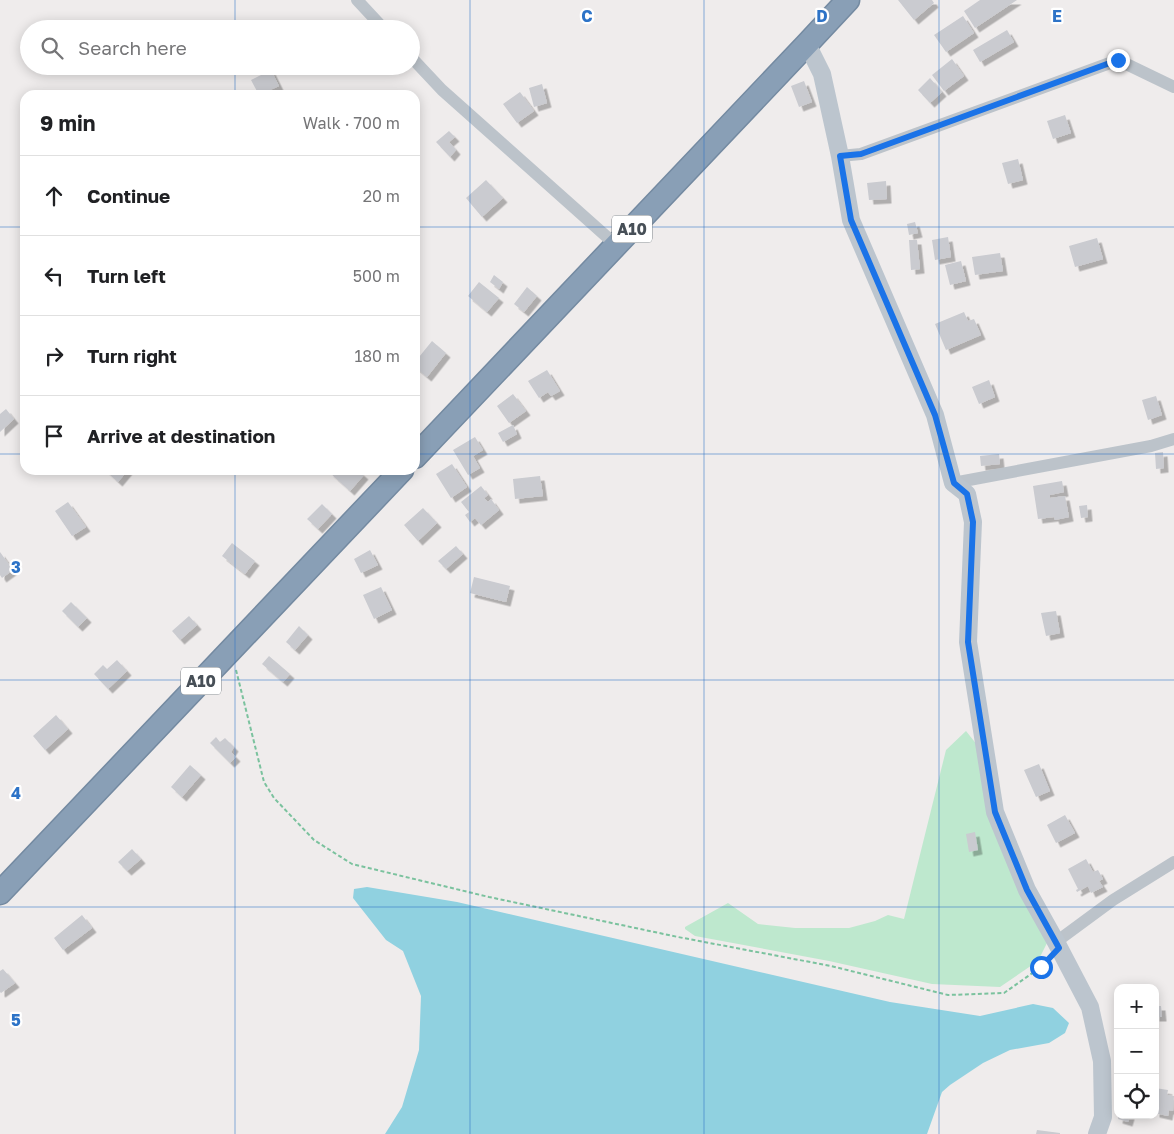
<!DOCTYPE html>
<html lang="en">
<head>
<meta charset="utf-8">
<style>
  :root { --surface:#fff; --page:#f6f6f6; --text:#202124; --muted:#757577; --line:#e0e0e0 }
  body { margin:0; font-family:"Golos Text",sans-serif; background:var(--page); color:var(--text) }
  .controls { position:absolute; right:15px; bottom:15px; display:grid; overflow:hidden; border-radius:10px; box-shadow:0 2px 12px #0003 }
  .controls button { width:45px; height:45px; display:grid; place-items:center; padding:0; border:0; border-bottom:1px solid var(--line); background:var(--surface); color:var(--text); font:25px sans-serif }
  .stop { position:absolute; width:15px; height:15px; margin:-11px; border:4px solid #1a73e8; border-radius:50%; background:#fff }
  .stop.end { background:#1a73e8; border-color:#fff; box-shadow:0 1px 5px #0008 }
  .list { margin:0; padding:0; list-style:none }
  h2 { display:flex; justify-content:space-between; align-items:center; height:65px; margin:0; padding:0 20px; font-size:21px }
  h2 small { font-size:16px; font-weight:400; color:var(--muted) }
  .list li { display:grid; grid-template-columns:32px 1fr auto; gap:15px; align-items:center; box-sizing:border-box; height:80px; padding:0 20px; border-top:1px solid var(--line) }
  .list b { display:block; font-size:19px; white-space:nowrap }
  .list em { font-size:16px; font-style:normal; color:var(--muted) }
  .icon { flex:none; width:28px; height:28px; fill:none; stroke:currentColor; stroke-width:2; stroke-linecap:round; stroke-linejoin:round }
  .map { position:relative; flex:none; width:1174px; height:1134px; overflow:hidden }
  .search { position:absolute; background:var(--surface); box-shadow:0 2px 12px #0003; left:20px; top:20px; width:400px; height:55px; display:flex; align-items:center; gap:12px; box-sizing:border-box; padding:0 18px; border-radius:28px; color:var(--muted); font-size:19px }
  .panel { position:absolute; background:var(--surface); box-shadow:0 2px 12px #0003; left:20px; top:90px; width:400px; height:385px; border-radius:15px }
  .map>svg:first-child { display:block }
  .green { fill:#bee8ce }
  .water { fill:#90d1e0 }
  .building { fill:#cacbd0; filter:url(#shadow) }
  .lines { fill:none; stroke-linecap:round; stroke-linejoin:round }
  .highway-casing { stroke:#748aa1; stroke-width:25 }
  .path { stroke:#7bc29e; stroke-width:2; stroke-dasharray:4 2.5; stroke-linecap:butt }
  .street { stroke:#bcc3ca; stroke-width:12 }
  .secondary { stroke:#bcc5ce; stroke-width:18 }
  .highway { stroke:#899fb6; stroke-width:22 }
  .route { stroke:#1a73e8; stroke-width:6 }
  .grid { fill:none; stroke:#2d73c7; stroke-width:1; stroke-opacity:0.55 }
  .labels { text-anchor:middle; stroke-width:4.5; stroke-linejoin:round; paint-order:stroke }
  .shield { fill:#fff; stroke:#7e8489; stroke-width:1 }
  .shield-label { font-size:16px; font-weight:bold; fill:#474f57 }
  .grid-label { font-size:16px; text-anchor:middle; font-weight:bold; fill:#2d73c7; stroke:#fff; stroke-width:4.5; stroke-linejoin:round; paint-order:stroke }
</style>
</head>
<body>
<div class="map">
<svg width="1174" height="1134" viewBox="0 0 1174 1134">
  <defs>
    <filter id="shadow"><feDropShadow dx="4.5" dy="4.5" stdDeviation="0" flood-color="#0004"/></filter>
  </defs>
  <rect width="100%" height="100%" fill="#efecec"/>
  <path class="green" d="M966 731 978 746 1047 943 1038 961 1000 987 932 984 829 961 695 936 685 929V927L728 903 758 924 795 928H849L875 921 888 915 904 919 946 750Z"/>
  <path class="water" d="M367 887 457 902 890 1002 980 1016 1033 1004 1053 1008 1069 1023 1065 1033 1049 1043 1010 1050 983 1063 950 1085 942 1092 927 1134H385L402 1107 419 1050 421 996 403 951 386 940 353 898 354 889Z"/>
  <path class="building" d="M898 0H932L934 3 914 20Z
    M980 0H1017L975 28 964 11Z
    M963 16 974 33 946 52 934 35Z
    M1007 30 1014 42 980 62 973 50Z
    M952 59 964 76 944 91 932 75Z
    M271 70 279 86 259 95 251 80Z
    M930 78 942 92 930 103 918 90Z
    M804 81 812 102 799 107 791 86Z
    M542 84 547 103 534 107 529 88Z
    M520 92 534 111 517 123 503 104Z
    M1065 115 1071 133 1053 139 1047 121Z
    M449 131 455 137 449 142 456 150 450 157 436 142Z
    M1018 159 1023 180 1008 184 1002 163Z
    M486 180 503 198 482 217 466 198Z
    M886 181 887 199 869 200 867 183Z
    M915 222 918 233 909 235 907 224Z
    M948 237 951 257 935 260 932 240Z
    M1097 238 1103 259 1075 267 1069 246Z
    M909 240H917L920 269 911 270Z
    M1000 253 1003 271 975 275 972 257Z
    M961 261 966 281 950 285 945 265Z
    M494 275 503 282 499 289 490 282Z
    M479 282 499 298 487 312 468 296Z
    M527 287 537 296 524 312 514 304Z
    M964 312 968 321 974 319 981 335 946 350 935 324Z
    M432 341 446 353 427 377 415 367V362Z
    M547 370 560 391 551 396 548 392 539 398 528 381Z
    M989 380 995 397 979 404 972 387Z
    M513 394 526 411 509 423 497 406Z
    M1156 396 1162 415 1148 420 1142 400Z
    M6 409 14 419 0 432V414Z
    M513 425 517 434 503 442 498 433Z
    M475 437 483 450 473 456 480 468 468 475 453 450Z
    M1163 452 1164 468 1156 469 1155 453Z
    M999 454 1000 464 981 466 980 456Z
    M452 464 467 487 451 498 436 474Z
    M105 470H128L118 482Z
    M331 470H358L364 475 350 491 329 472Z
    M540 476 543 496 515 499 513 479Z
    M1062 481 1064 492 1050 495V498L1065 496 1069 517 1055 520 1054 517 1038 519 1033 486Z
    M481 486 488 495 484 498 488 502 491 499 499 510 481 525 475 518 470 522 465 515 469 512 461 502Z
    M68 502 86 527 72 536 55 511Z
    M322 504 332 514 318 529 307 519Z
    M1087 505 1088 517 1081 518 1079 506Z
    M423 508 437 523 418 541 404 525Z
    M232 543 255 561 245 574 222 556Z
    M456 546 463 554 446 569 438 561Z
    M370 550 378 565 361 573 354 559Z
    M0 552 13 570 2 578 0 575Z
    M474 577 510 586 506 602 470 593Z
    M381 587 392 610 374 619 363 595Z
    M71 602 87 618 78 627 62 611Z
    M1056 611 1060 633 1046 636 1041 613Z
    M189 616 197 625 180 640 172 631Z
    M299 626 308 635 295 650 286 642Z
    M269 656 290 674 283 682 262 664Z
    M117 660 127 671 108 689 94 674 103 665 107 669Z
    M56 715 68 729 45 750 33 736Z
    M216 737 220 742 225 738 234 747 231 752 236 757 230 763 210 743Z
    M1039 764 1050 791 1036 797 1024 770Z
    M190 765 201 775 182 797 171 787Z
    M1065 815 1075 833 1056 843 1047 825Z
    M975 832 978 850 969 852 966 834Z
    M132 849 141 859 127 871 118 862Z
    M1086 859 1093 872 1098 870 1103 879 1099 881 1103 887 1091 893 1088 886 1077 892 1076 890 1078 889 1068 869Z
    M82 915 92 928 63 950 54 938Z
    M3 969 15 983 1 993 0 992V971Z
    M1155 1006H1161L1162 1017H1155Z
    M1155 1088 1168 1090 1167 1095 1174 1096 1173 1111 1169 1110 1168 1116 1155 1113Z
    M1119 1115H1130L1128 1122 1118 1119Z
    M1037 1130 1060 1133V1134H1036Z"/>
  <g class="lines">
    <defs>
      <path id="highway" d="M415 457 807 44 848 0
        M0 893 402 470"/>
    </defs>
    <use href="#highway" class="highway-casing"/>
    <path class="path" d="M236 670 264 782 274 798 314 840 352 864 489 897 678 937 831 966 948 995 1004 993 1041 967 1049 959"/>
    <path class="street" d="M357 0 384 29
      M411 57 442 90 616 245
      M840 156 861 154 1118 60 1174 87
      M953 483 1151 446 1174 439
      M1056 942 1113 900 1174 862"/>
    <path class="secondary" d="M807 44 822 74 840 156 851 220 935 415 953 483 967 494 973 522 968 642 995 812 1027 890 1056 942 1090 1007 1102 1061 1103 1117 1097 1134"/>
    <use href="#highway" class="highway"/>
  </g>
  <g class="lines">
    <path class="route" d="M1041 967 1059 948 1027 890 995 812 968 642 973 522 967 494 954 483 935 415 851 220 840 156 861 154 1118 60"/>
  </g>
  <path class="grid" d="M235 0V29M470 0V1134M704 0V1134M939 0V1134M235 66V95M0 227H25M415 227H1174M0 454H25M415 454H1174M235 470V1134M0 680H1174M0 907H1174"/>
  <g class="labels">
    <g class="shield">
      <rect x="612" y="215.5" width="40" height="27" rx="4"/>
      <rect x="181" y="667.5" width="40" height="27" rx="4"/>
    </g>
    <g class="shield-label">
      <text x="632" y="235">A10</text>
      <text x="201" y="687">A10</text>
    </g>
  </g>
  <g class="grid-label">
    <text x="587" y="22">C</text>
    <text x="822" y="22">D</text>
    <text x="1057" y="22">E</text>
    <text x="16" y="573">3</text>
    <text x="16" y="799">4</text>
    <text x="16" y="1026">5</text>
  </g>
</svg>
<div class="controls">
<button>+</button>
<button>−</button>
<button><svg class="icon" aria-label="locate" viewBox="0 0 24 24"><circle cx="12" cy="12" r="6"/><path d="M12 2v4M12 18v4M2 12h4M18 12h4"/></svg></button>
</div>
<div class="stop" style="left:1041px;top:967px"></div>
<div class="stop end" style="left:1118px;top:60px"></div>
<div class="search"><svg class="icon" aria-label="search" viewBox="0 0 24 24"><circle cx="10" cy="10" r="6"/><path d="M15 15l6 6"/></svg>Search here</div>
<section class="panel">
<h2>9 min<small>Walk · 700 m</small></h2>
<ul class="list">
<li><svg class="icon" aria-label="ahead" viewBox="0 0 24 24"><path d="M12 20V5M6 11l6-6 6 6"/></svg><div><b>Continue</b></div><em>20 m</em></li>
<li><svg class="icon" aria-label="left" viewBox="0 0 24 24"><path d="M17 20v-9H6M10 6l-5 5 5 5"/></svg><div><b>Turn left</b></div><em>500 m</em></li>
<li><svg class="icon" aria-label="right" viewBox="0 0 24 24"><path d="M7 20v-9h11M14 6l5 5-5 5"/></svg><div><b>Turn right</b></div><em>180 m</em></li>
<li><svg class="icon" aria-label="arrive" viewBox="0 0 24 24"><path d="M6 21V4h12l-3 4 3 4H6"/></svg><div><b>Arrive at destination</b></div></li>
</ul>
</section>
</div>
</body>
</html>
